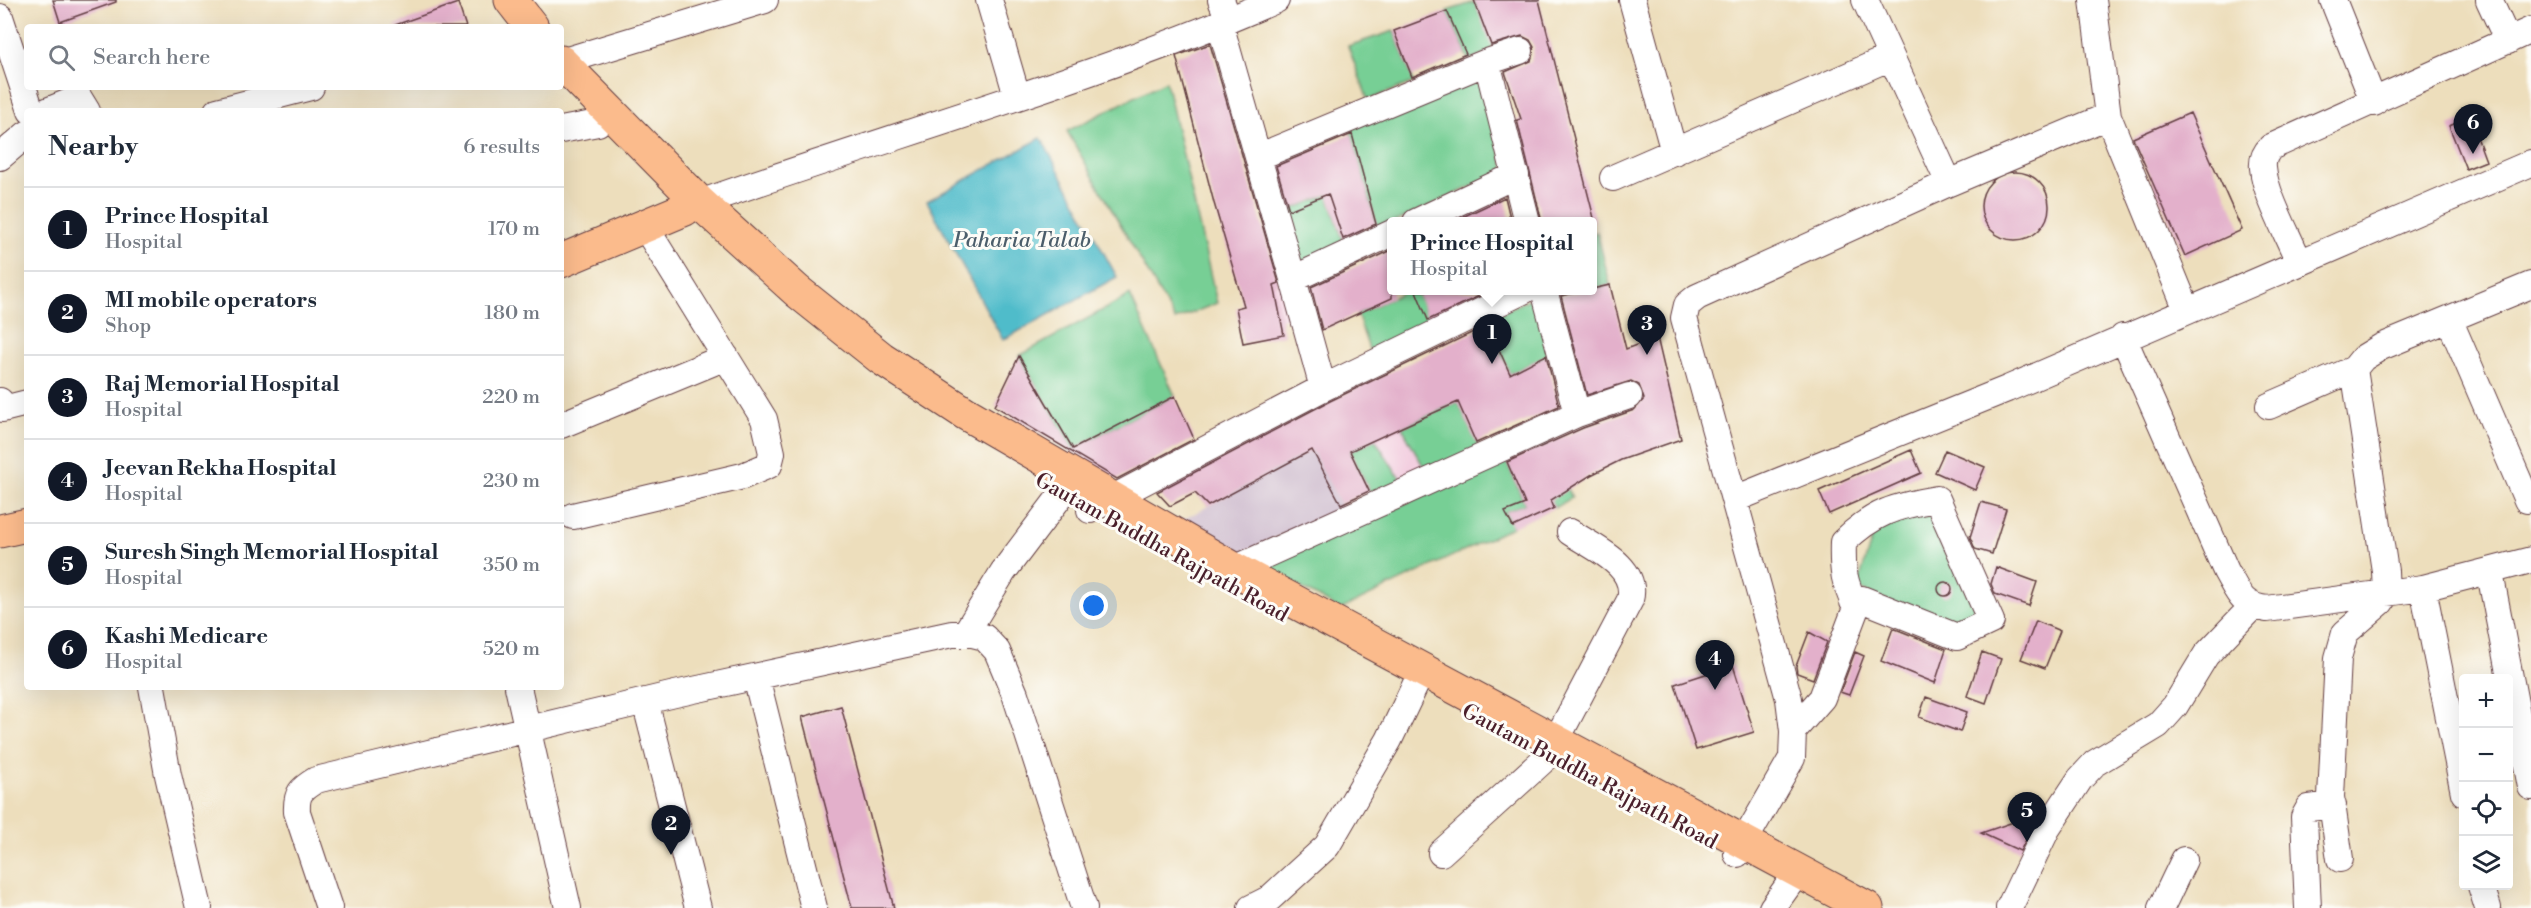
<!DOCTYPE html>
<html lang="en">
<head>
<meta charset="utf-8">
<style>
  :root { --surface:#fff; --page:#f6f6f7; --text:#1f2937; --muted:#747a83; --line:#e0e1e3; --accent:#111827 }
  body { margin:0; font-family:"Libre Bodoni",serif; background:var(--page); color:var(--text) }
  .controls { position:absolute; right:18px; bottom:18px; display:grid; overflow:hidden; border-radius:6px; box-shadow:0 6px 24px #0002 }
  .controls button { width:54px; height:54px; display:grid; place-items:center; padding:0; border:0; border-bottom:2px solid var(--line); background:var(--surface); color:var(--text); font:30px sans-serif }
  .you { position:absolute; left:1094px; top:606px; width:21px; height:21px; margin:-15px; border:4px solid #fff; border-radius:50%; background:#1a73e8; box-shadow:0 0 0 9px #1a73e833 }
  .badge { display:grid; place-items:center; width:39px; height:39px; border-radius:50%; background:var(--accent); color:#fff; font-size:20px; font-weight:700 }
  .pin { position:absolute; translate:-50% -50px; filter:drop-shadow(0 2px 3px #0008) }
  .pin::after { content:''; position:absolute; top:32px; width:21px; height:18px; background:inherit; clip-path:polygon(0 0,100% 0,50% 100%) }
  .popup { position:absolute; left:1387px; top:217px; width:210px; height:78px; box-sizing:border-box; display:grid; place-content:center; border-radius:6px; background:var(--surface); filter:drop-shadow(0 2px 4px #0005); font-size:20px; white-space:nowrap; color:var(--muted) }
  .popup b { font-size:22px; color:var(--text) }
  .popup::after { content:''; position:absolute; left:50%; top:100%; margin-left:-12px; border:12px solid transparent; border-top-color:var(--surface) }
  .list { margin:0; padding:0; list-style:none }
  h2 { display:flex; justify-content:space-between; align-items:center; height:78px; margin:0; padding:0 24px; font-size:26px }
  h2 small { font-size:20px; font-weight:400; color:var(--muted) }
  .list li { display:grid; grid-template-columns:39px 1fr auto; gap:18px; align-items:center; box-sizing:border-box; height:84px; padding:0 24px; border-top:2px solid var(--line) }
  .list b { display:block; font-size:22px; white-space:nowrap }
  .list p { margin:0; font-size:20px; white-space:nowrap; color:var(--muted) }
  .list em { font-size:20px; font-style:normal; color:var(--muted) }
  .icon { flex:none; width:33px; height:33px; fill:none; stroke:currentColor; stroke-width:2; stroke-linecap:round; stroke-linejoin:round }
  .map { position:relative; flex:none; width:2531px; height:908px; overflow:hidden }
  .search { position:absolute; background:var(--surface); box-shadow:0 6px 24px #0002; left:24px; top:24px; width:540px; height:66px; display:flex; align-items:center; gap:15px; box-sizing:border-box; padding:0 21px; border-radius:6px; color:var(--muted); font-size:22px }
  .panel { position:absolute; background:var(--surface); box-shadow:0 6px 24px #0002; left:24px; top:108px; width:540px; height:582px; border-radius:6px }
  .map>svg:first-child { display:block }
  .built { fill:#f3cfe0 }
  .industrial { fill:#cfbdcf }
  .green { fill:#77cf95; stroke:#607760; stroke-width:1.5 }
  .water { fill:#50bcca; stroke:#4d6e7a; stroke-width:1.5 }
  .building { fill:#e3b0cb }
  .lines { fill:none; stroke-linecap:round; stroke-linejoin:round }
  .minor-casing { stroke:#623c41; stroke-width:28 }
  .major-casing { stroke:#623c41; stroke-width:35 }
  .highway-casing { stroke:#623c41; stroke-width:35 }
  .minor { stroke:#fff; stroke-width:26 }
  .major { stroke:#fbbb8c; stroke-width:33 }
  .highway { stroke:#fbbb8c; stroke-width:33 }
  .labels { text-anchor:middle; stroke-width:6; stroke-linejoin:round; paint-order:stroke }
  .street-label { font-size:21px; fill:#4a1f2b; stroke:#fdfcf7 }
  .water-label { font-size:22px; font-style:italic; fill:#4c5e6b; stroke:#fdfcf7 }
</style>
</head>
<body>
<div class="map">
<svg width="2531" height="908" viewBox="0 0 2531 908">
  <rect width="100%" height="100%" fill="#fdfcf7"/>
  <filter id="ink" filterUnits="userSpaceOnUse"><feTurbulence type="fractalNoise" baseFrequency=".0167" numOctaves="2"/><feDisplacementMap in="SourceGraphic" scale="12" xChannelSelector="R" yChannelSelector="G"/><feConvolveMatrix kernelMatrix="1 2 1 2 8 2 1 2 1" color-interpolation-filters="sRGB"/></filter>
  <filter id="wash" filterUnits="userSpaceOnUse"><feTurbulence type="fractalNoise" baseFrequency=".008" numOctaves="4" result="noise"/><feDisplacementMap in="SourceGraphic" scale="24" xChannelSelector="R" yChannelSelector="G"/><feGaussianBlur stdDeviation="1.35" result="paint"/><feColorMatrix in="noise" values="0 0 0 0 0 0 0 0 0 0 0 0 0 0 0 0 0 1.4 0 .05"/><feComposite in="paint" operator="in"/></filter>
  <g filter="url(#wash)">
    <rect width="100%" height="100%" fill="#eddebc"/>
    <path class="built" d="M1286 282 1294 316 1247 328 1240 293Z
      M1402 427 1427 473 1403 483 1375 439Z"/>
    <path class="industrial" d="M1312 450 1343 508 1234 556 1177 523Z"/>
    <path class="green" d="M1475 2 1494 50 1469 60 1447 11Z
      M1394 31 1414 82 1368 100 1348 46Z
      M1481 74 1505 171 1397 221 1392 222 1378 230 1349 125Z
      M1166 81 1217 303 1175 320 1067 131Z
      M1328 195 1345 246 1298 268 1282 213Z
      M1597 232 1610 285 1592 289V234Z
      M1407 291H1416L1432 328 1372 358 1357 314Z
      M1130 295 1175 396 1073 449 1019 356Z
      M1535 296 1553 352 1510 374 1486 320Z
      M1458 402 1479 448 1427 473 1402 427Z
      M1546 437 1572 498 1554 508 1527 447Z
      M1375 439 1403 483 1372 496 1350 451Z
      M1505 458 1525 504 1505 512 1513 527 1340 610 1265 567Z
      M1930 509 1976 610 1946 625 1857 588 1874 531Z"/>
    <path class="water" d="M1041 138 1117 277 1003 340 927 201Z"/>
    <g id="blocks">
      <path class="building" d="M53 0H116V2L60 22Z
        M1474 0H1539L1595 222H1542L1517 120 1521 119 1505 72 1531 61 1534 47 1530 40 1522 36 1491 45Z
        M458 3 466 27H395V25Z
        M1447 11 1466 54 1412 77 1394 31Z
        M1210 44 1279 283 1274 285 1284 335 1243 343 1236 308 1244 306 1214 203 1176 56Z
        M2190 113 2242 230 2185 256 2133 138Z
        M2470 118 2486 161 2466 169 2449 126Z
        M1352 134 1376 224 1343 239 1328 194 1289 210 1276 166Z
        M1981 206a34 34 0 1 1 68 0a34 34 0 1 1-68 0Z
        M1505 197 1511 222H1452Z
        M1392 250V298L1322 330 1311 287Z
        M1610 285 1626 349 1657 337 1681 439 1621 460 1591 475 1551 500 1554 508 1513 527 1505 512 1525 504 1507 462 1583 428 1634 410 1644 399 1639 385 1631 381 1587 395 1561 296Z
        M1416 291H1490L1428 320Z
        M1488 325 1510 374 1546 355 1559 406 1476 443 1458 402 1402 427 1350 451 1369 491 1341 504 1312 450 1208 506 1195 493 1170 506 1157 492 1330 401Z
        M1019 356 1073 449 1175 396 1194 439 1117 479 995 406Z
        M1911 450 1921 473 1829 514 1819 491Z
        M1945 450 1985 467 1975 490 1935 472Z
        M1981 502 2006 509 1992 554 1975 549 1970 537Z
        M1996 567 2037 582 2029 606 1995 594 1991 584Z
        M1938 589a7 7 0 1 1 14 0a7 7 0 1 1-14 0Z
        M2036 621 2060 631 2045 668 2021 659Z
        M1893 628 1946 649 1935 683 1881 661Z
        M1809 632 1827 642 1813 679 1797 673 1796 666Z
        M1855 652 1864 656 1849 695 1840 692Z
        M1982 652 2001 659 1986 703 1967 696Z
        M1733 665 1754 732 1696 750 1675 684Z
        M1926 697 1967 712 1960 732 1919 717Z
        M841 706 894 908H852L802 717Z
        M2040 813 2020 851 1981 833Z"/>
    </g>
  </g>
  <g filter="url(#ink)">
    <use href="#blocks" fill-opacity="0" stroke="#623c41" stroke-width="1.5"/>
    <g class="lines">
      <defs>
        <path id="minor" d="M989 0 1017 96
          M1221 0 1229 20
          M1632 0 1674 152
          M1865 0 1949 183
          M2093 0 2108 116 2187 310
          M2333 0 2374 103
          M2489 0 2508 41
          M0 17 31 111
          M1220 24 1258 157 1487 62 1527 222
          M561 62 765 0
          M1487 62 1520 51
          M47 111 79 98 87 111
          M217 111 311 87
          M561 130 598 123
          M0 157 27 134
          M1258 157 1293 279 1392 233
          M1613 178 1891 57
          M700 203C892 135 1089 81 1276 0
          M1416 222 1516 175
          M2299 262C2289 237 2265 194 2263 168 2262 159 2265 153 2271 147L2531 30
          M1293 279 1323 388
          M2449 319 2527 500
          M2123 337 2226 571C2238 592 2241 606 2267 609L2423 588 2531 560
          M0 401 3 409 27 403
          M2269 406 2354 369
          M1577 414 1629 396
          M561 425 726 357
          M1735 499 2007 389 2531 163
          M1090 510 1323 388 1525 290
          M573 516 743 476 769 465 772 453 764 419 644 225
          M1234 569 1577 414 1544 290
          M2490 573 2531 787
          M2423 588 2464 793
          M965 634 1003 572 1062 494
          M756 677 814 908
          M152 687 168 775 199 908
          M518 687 568 908
          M645 701 698 908
          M1793 731 1822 698 1856 608C1844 581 1842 572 1843 542 1874 512 1895 506 1937 499L1991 621 1957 637 1862 599 1853 602
          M1441 853 1548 756 1630 600C1639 566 1594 548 1570 532
          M1737 854 1792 758 1793 731 1789 699 1684 318 1687 305 1697 297 1949 183 2108 116
          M2340 859 2331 797 2338 658 2345 633 2381 602 2386 593 2385 571 2354 369 2363 358 2381 347 2531 285
          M2481 886 2488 908
          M329 908 297 812C296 793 301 789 316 780L675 694 952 634H972L984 637 997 651 1015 694 1084 908
          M1251 908 1269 899 1327 846 1389 740 1423 669
          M1772 908 1790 883
          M2009 908 2047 829 2080 779 2095 763 2158 725 2175 706 2206 655 2252 607
          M2161 908 2184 860
          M2308 908 2304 817 2309 808 2333 805"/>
        <path id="major" d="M561 261 685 209
          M0 531 27 525"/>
        <path id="highway" d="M511 0 532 27
          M561 62 700 203 797 291 881 358 965 413 1234 569 1867 908"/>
      </defs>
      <use href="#minor" class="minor-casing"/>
      <use href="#major" class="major-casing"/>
      <use href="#highway" class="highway-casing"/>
      <use href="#minor" class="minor"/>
      <use href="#major" class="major"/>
      <use href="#highway" class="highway"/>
    </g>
  </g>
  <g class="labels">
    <g class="street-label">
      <text transform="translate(1162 547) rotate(29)" y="7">Gautam Buddha Rajpath Road</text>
      <text transform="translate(1590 776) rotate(28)" y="7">Gautam Buddha Rajpath Road</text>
    </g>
    <g class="water-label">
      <text x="1022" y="247">Paharia Talab</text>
    </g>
  </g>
</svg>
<div class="controls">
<button>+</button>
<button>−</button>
<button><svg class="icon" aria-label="locate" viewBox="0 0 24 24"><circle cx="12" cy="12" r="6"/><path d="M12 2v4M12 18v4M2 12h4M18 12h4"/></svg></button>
<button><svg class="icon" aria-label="layers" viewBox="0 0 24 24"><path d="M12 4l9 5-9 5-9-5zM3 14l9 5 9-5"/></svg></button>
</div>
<div class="you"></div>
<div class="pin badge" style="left:1492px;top:364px">1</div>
<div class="popup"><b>Prince Hospital</b>Hospital</div>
<div class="pin badge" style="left:671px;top:855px">2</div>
<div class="pin badge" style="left:1647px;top:355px">3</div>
<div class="pin badge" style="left:1715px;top:690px">4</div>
<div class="pin badge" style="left:2027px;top:842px">5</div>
<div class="pin badge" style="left:2473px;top:154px">6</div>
<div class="search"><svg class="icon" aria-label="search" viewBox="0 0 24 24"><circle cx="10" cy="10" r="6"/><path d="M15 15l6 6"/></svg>Search here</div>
<section class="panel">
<h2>Nearby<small>6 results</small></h2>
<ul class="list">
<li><span class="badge">1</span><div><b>Prince Hospital</b><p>Hospital</p></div><em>170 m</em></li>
<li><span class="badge">2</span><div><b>MI mobile operators</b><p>Shop</p></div><em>180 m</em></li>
<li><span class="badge">3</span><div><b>Raj Memorial Hospital</b><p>Hospital</p></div><em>220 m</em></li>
<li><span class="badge">4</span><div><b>Jeevan Rekha Hospital</b><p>Hospital</p></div><em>230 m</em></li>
<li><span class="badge">5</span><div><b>Suresh Singh Memorial Hospital</b><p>Hospital</p></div><em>350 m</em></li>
<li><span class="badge">6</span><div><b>Kashi Medicare</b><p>Hospital</p></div><em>520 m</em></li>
</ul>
</section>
</div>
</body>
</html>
